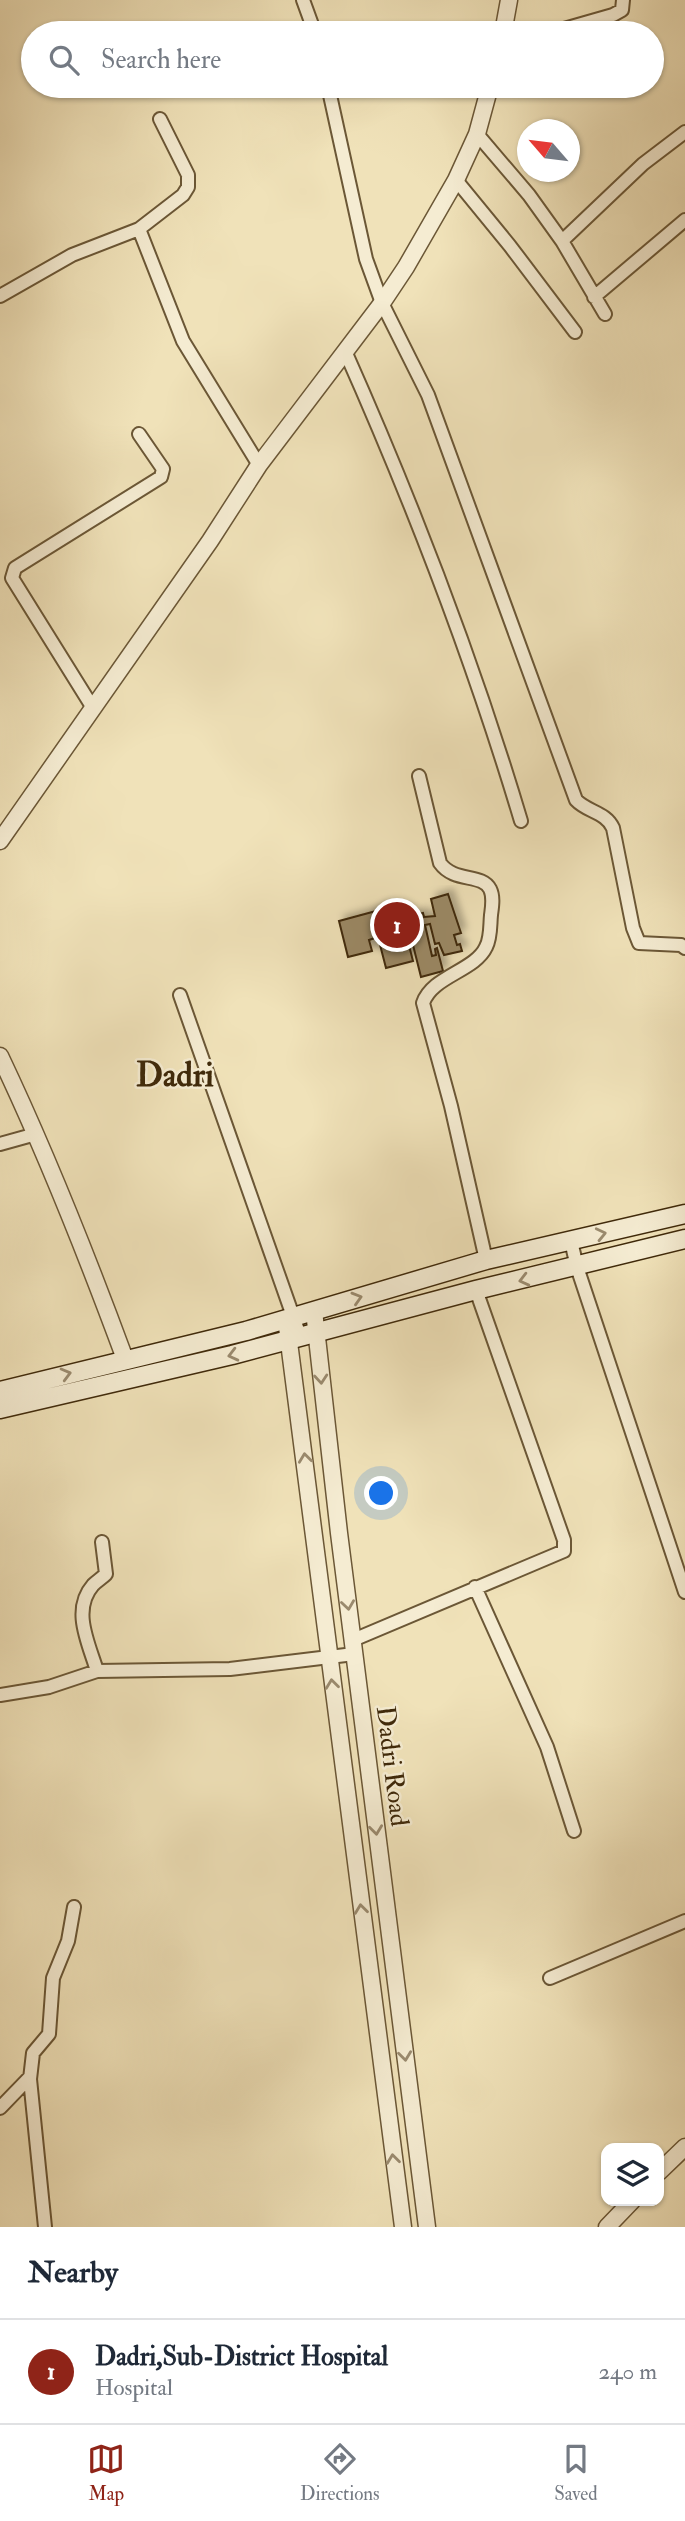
<!DOCTYPE html>
<html lang="en">
<head>
<meta charset="utf-8">
<style>
  :root { --surface:#fff; --page:#f2f2f3; --text:#1f2937; --muted:#747a83; --line:#e0e1e3; --accent:#8f2418 }
  body { margin:0; font-family:"IM FELL Double Pica",serif; background:var(--page); color:var(--text) }
  .controls { position:absolute; right:21px; bottom:21px; display:grid; overflow:hidden; border-radius:14px; box-shadow:0 2px 5px #0004 }
  .controls button { width:63px; height:63px; display:grid; place-items:center; padding:0; border:0; border-bottom:2px solid var(--line); background:var(--surface); color:var(--text); font:35px sans-serif }
  .compass { position:absolute; left:517px; top:119px; width:63px; height:63px; border-radius:50%; background:var(--surface); box-shadow:0 2px 5px #0004; rotate:298deg }
  .you { position:absolute; left:382px; top:1494px; width:24px; height:24px; margin:-18px; border:5px solid #fff; border-radius:50%; background:#1a73e8; box-shadow:0 0 0 10px #1a73e833 }
  .badge { display:grid; place-items:center; width:46px; height:46px; border-radius:50%; background:var(--accent); color:#fff; font-size:23px; font-weight:700 }
  .pin { position:absolute; translate:-50% -50%; border:4px solid #fff; box-shadow:0 2px 7px #0006 }
  .list { margin:0; padding:0; list-style:none }
  h2 { display:flex; justify-content:space-between; align-items:center; height:91px; margin:0; padding:0 28px; font-size:30px }
  h2 small { font-size:23px; font-weight:400; color:var(--muted) }
  .list li { display:grid; grid-template-columns:46px 1fr auto; gap:21px; align-items:center; box-sizing:border-box; height:105px; padding:0 28px; border-top:2px solid var(--line) }
  .list b { display:block; font-size:26px; white-space:nowrap }
  .list p { margin:0; font-size:23px; white-space:nowrap; color:var(--muted) }
  .list em { font-size:23px; font-style:normal; color:var(--muted) }
  .icon { flex:none; width:38px; height:38px; fill:none; stroke:currentColor; stroke-width:2; stroke-linecap:round; stroke-linejoin:round }
  .map { position:relative; flex:none; width:685px; height:2227px; overflow:hidden }
  .search { position:absolute; background:var(--surface); box-shadow:0 2px 5px #0004; left:21px; right:21px; top:21px; height:77px; display:flex; align-items:center; gap:18px; box-sizing:border-box; padding:0 24px; border-radius:38px; color:var(--muted); font-size:26px }
  .sheet { height:196px; background:var(--surface) }
  nav { display:flex; justify-content:space-around; align-items:center; box-sizing:border-box; height:98px; border-top:2px solid var(--line); background:var(--surface); font-size:19px; color:var(--muted) }
  nav a { display:grid; justify-items:center; gap:4px }
  nav .on { color:var(--accent) }
  .map>svg:first-child { display:block }
  .building { fill:#9b8965; stroke:#3f290a; stroke-width:2; filter:url(#shadow) }
  .lines { fill:none; stroke-linecap:round; stroke-linejoin:round }
  .minor-casing { stroke:#6b5736; stroke-width:16 }
  .tertiary-casing { stroke:#6b5736; stroke-width:19 }
  .secondary-casing { stroke:#3f290a; stroke-width:21 }
  .minor { stroke:#f5ecd2; stroke-width:12 }
  .tertiary { stroke:#f5ecd2; stroke-width:16 }
  .secondary { stroke:#f5ecd2; stroke-width:18 }
  .oneway { stroke:#9a8a6e }
  .labels { text-anchor:middle; stroke-width:5; stroke-linejoin:round; paint-order:stroke }
  .street-label { font-size:26px; fill:#3f290a; stroke:#f5ecd2 }
  .district-label { font-size:33px; font-weight:bold; fill:#3f290a; stroke:#f5ecd2 }
</style>
</head>
<body>
<div class="map">
<svg width="685" height="2227" viewBox="0 0 685 2227">
  <defs>
    <filter id="shadow"><feDropShadow dx="5" dy="-5" stdDeviation="3.5" flood-color="#0004"/></filter>
  </defs>
  <rect width="100%" height="100%" fill="#f0e2b9"/>
  <filter id="stains"><feTurbulence type="fractalNoise" baseFrequency=".00286" numOctaves="4"/><feColorMatrix values="0 0 0 0 .2 0 0 0 0 .09 0 0 0 0 .02 0 0 0 .5 -.17"/></filter>
  <radialGradient id="worn" r=".72"><stop offset=".6" stop-color="#630" stop-opacity="0"/><stop offset="1" stop-color="#630" stop-opacity=".3"/></radialGradient>
  <path class="building" d="M448 894 461 933 454 935 457 945 460 944 462 951 444 955 439 943 435 944 430 924 425 925 432 956 436 955 435 949 437 948 443 971 421 977 409 929 405 930 413 961 386 968 378 937 369 940 372 951 348 957 339 921 387 908 390 917 402 914 404 921 416 919 415 915 423 913 424 917 435 916 431 899Z"/>
  <g class="lines">
    <defs>
      <path id="minor" d="M303 0 315 33
        M550 33 613 15 622 10 623 0
        M328 86 366 259 382 303 428 395 576 800C587 812 606 812 613 828L633 928 639 943 681 945 685 948
        M477 134 529 195 562 241 605 314
        M456 180 510 246 575 332
        M139 229 183 341 259 465
        M562 241 643 164 685 132
        M0 296 72 255 139 229 183 195 188 187V175L160 119
        M594 297 685 220
        M345 351C413 504 473 660 521 821
        M93 708 12 578 15 568 161 477 163 469 139 434
        M419 776 440 863C454 883 482 873 490 889 494 897 492 907 491 915 490 925 491 938 486 947 475 971 432 976 423 1003L451 1106 486 1260
        M180 995 300 1336
        M0 1144 36 1134
        M571 1241 577 1267 685 1592
        M475 1587 547 1747 574 1831
        M353 1640 564 1551V1540L476 1290
        M97 1671C89 1644 71 1610 93 1585 97 1581 102 1578 106 1574L102 1542
        M0 1695 49 1687 97 1671 230 1669 354 1654
        M550 1978 685 1921
        M0 2108 30 2077
        M45 2227 30 2079 33 2053 49 2034 53 1978 68 1941 74 1907"/>
      <path id="tertiary" d="M503 33 509 0
        M0 841 210 541 259 465 382 303 406 267 456 180 477 134 490 86
        M0 1056C47 1155 87 1256 125 1359
        M314 1311 339 1533 427 2227
        M286 1319 403 2227
        M659 2172 685 2147
        M607 2227 632 2201"/>
      <path id="secondary" d="M0 1391 246 1331 486 1260 685 1214
        M0 1409 232 1355 476 1290 685 1239"/>
    </defs>
    <use href="#minor" class="minor-casing"/>
    <use href="#tertiary" class="tertiary-casing"/>
    <use href="#secondary" class="secondary-casing"/>
    <use href="#minor" class="minor"/>
    <use href="#tertiary" class="tertiary"/>
    <use href="#secondary" class="secondary"/>
  </g>
  <defs><path id="oneway-chevron" d="M-2-3.5L2.5 0L-2 3.5" fill="none" stroke-width="1.6" stroke-linecap="round" stroke-linejoin="round" transform="scale(1.75)"/></defs>
  <g class="oneway">
    <use href="#oneway-chevron" transform="translate(601 1234) rotate(-13)"/>
    <use href="#oneway-chevron" transform="translate(524 1280) rotate(166)"/>
    <use href="#oneway-chevron" transform="translate(357 1298) rotate(-17)"/>
    <use href="#oneway-chevron" transform="translate(233 1355) rotate(166)"/>
    <use href="#oneway-chevron" transform="translate(66 1374) rotate(-15)"/>
    <use href="#oneway-chevron" transform="translate(321 1379) rotate(85)"/>
    <use href="#oneway-chevron" transform="translate(305 1458) rotate(-97)"/>
    <use href="#oneway-chevron" transform="translate(348 1605) rotate(82)"/>
    <use href="#oneway-chevron" transform="translate(332 1684) rotate(-97)"/>
    <use href="#oneway-chevron" transform="translate(376 1830) rotate(83)"/>
    <use href="#oneway-chevron" transform="translate(361 1909) rotate(-97)"/>
    <use href="#oneway-chevron" transform="translate(405 2056) rotate(83)"/>
    <use href="#oneway-chevron" transform="translate(393 2159) rotate(-97)"/>
  </g>
  <g class="labels">
    <g class="street-label">
      <text transform="translate(393 1766) rotate(83)" y="9">Dadri Road</text>
    </g>
    <g class="district-label">
      <text x="175" y="1086">Dadri</text>
    </g>
  </g>
  <rect width="100%" height="100%" filter="url(#stains)"/>
  <rect width="100%" height="100%" fill="url(#worn)"/>
</svg>
<div class="controls">
<button><svg class="icon" aria-label="layers" viewBox="0 0 24 24"><path d="M12 4l9 5-9 5-9-5zM3 14l9 5 9-5"/></svg></button>
</div>
<svg class="compass" viewBox="-18 -18 36 36"><path d="M0-13l5 13h-10z" fill="#e53935"/><path d="M0 13l5-13h-10z" fill="#747a83"/></svg>
<div class="you"></div>
<div class="pin badge" style="left:397px;top:925px">1</div>
<div class="search"><svg class="icon" aria-label="search" viewBox="0 0 24 24"><circle cx="10" cy="10" r="6"/><path d="M15 15l6 6"/></svg>Search here</div>
</div>
<section class="sheet">
<h2>Nearby<small></small></h2>
<ul class="list">
<li><span class="badge">1</span><div><b>Dadri,Sub-District Hospital</b><p>Hospital</p></div><em>240 m</em></li>
</ul>
</section>
<nav>
<a class="on"><svg class="icon" aria-label="map" viewBox="0 0 24 24"><path d="M3 6l6-2 6 2 6-2v14l-6 2-6-2-6 2zM9 4v14M15 6v14"/></svg>Map</a>
<a><svg class="icon" aria-label="directions" viewBox="0 0 24 24"><path d="M12 3l9 9-9 9-9-9zM9 14v-3h6M13 9l2 2-2 2"/></svg>Directions</a>
<a><svg class="icon" aria-label="saved" viewBox="0 0 24 24"><path d="M7 4h10v16l-5-4-5 4z"/></svg>Saved</a>
</nav>
</body>
</html>
